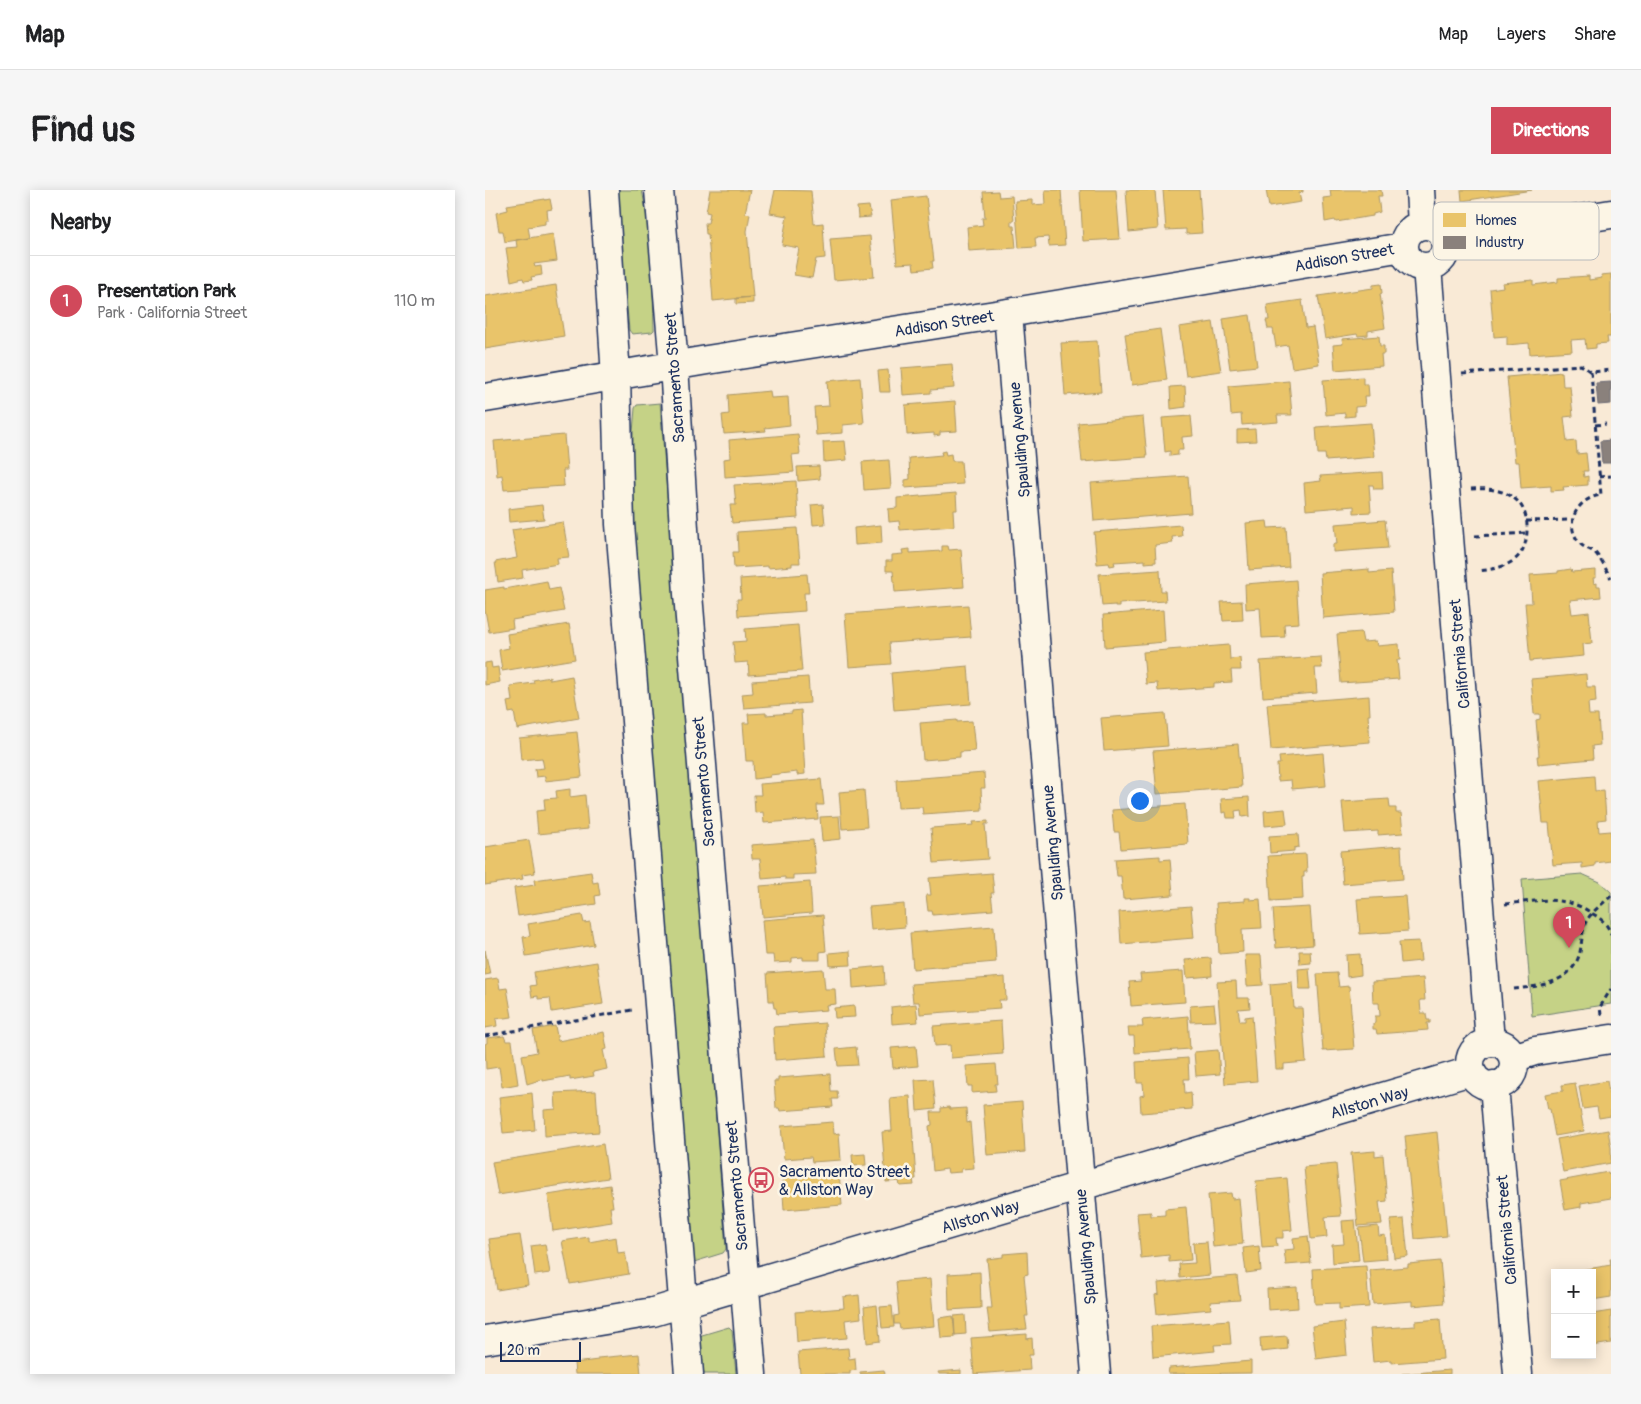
<!DOCTYPE html>
<html lang="en">
<head>
<meta charset="utf-8">
<style>
  :root { --surface:#fff; --page:#f6f6f6; --text:#202124; --muted:#757577; --line:#e0e0e0; --accent:#d1495b }
  body { margin:0; font-family:Pangolin,sans-serif; background:var(--page); color:var(--text) }
  .controls { position:absolute; right:15px; bottom:15px; display:grid; overflow:hidden; border-radius:0px; box-shadow:0 2px 12px #0003 }
  .controls button { width:45px; height:45px; display:grid; place-items:center; padding:0; border:0; border-bottom:1px solid var(--line); background:var(--surface); color:var(--text); font:25px sans-serif }
  .scale { position:absolute; left:15px; bottom:12px; width:81px; box-sizing:border-box; padding-left:5px; border:2px solid #1b2f5e; border-top:0; font-size:14px; line-height:18px; white-space:nowrap; color:#1b2f5e; -webkit-text-stroke:4px #fcf5e5; paint-order:stroke }
  .you { position:absolute; left:654px; top:610px; width:18px; height:18px; margin:-12px; border:4px solid #fff; border-radius:50%; background:#1a73e8; box-shadow:0 0 0 8px #1a73e833 }
  .badge { display:grid; place-items:center; width:32px; height:32px; border-radius:50%; background:var(--accent); color:#fff; font-size:16px; font-weight:700 }
  .pin { position:absolute; translate:-50% -41px; filter:drop-shadow(0 1px 2px #0008) }
  .pin::after { content:''; position:absolute; top:26px; width:18px; height:15px; background:inherit; clip-path:polygon(0 0,100% 0,50% 100%) }
  .list { margin:0; padding:0; list-style:none }
  h2 { display:flex; justify-content:space-between; align-items:center; height:65px; margin:0; padding:0 20px; font-size:21px }
  h2 small { font-size:16px; font-weight:400; color:var(--muted) }
  .list li { display:grid; grid-template-columns:32px 1fr auto; gap:15px; align-items:center; box-sizing:border-box; height:90px; padding:0 20px; border-top:1px solid var(--line) }
  .list b { display:block; font-size:19px; white-space:nowrap }
  .list p { margin:0; font-size:16px; white-space:nowrap; color:var(--muted) }
  .list em { font-size:16px; font-style:normal; color:var(--muted) }
  .map { position:relative; flex:none; width:1126px; height:1184px; overflow:hidden; border-radius:0px }
  header { display:flex; align-items:center; gap:30px; box-sizing:border-box; height:70px; padding:0 25px; background:var(--surface); border-bottom:1px solid var(--line) }
  header strong { font-size:24px }
  nav { display:flex; gap:28px; margin-inline-start:auto; font-size:18px }
  .intro { display:flex; align-items:center; justify-content:space-between; box-sizing:border-box; height:120px; padding:0 30px }
  h1 { margin:0; font-size:35px }
  .button { padding:12px 22px; border-radius:0px; background:var(--accent); color:#fff; font-size:18px; font-weight:700 }
  main { display:flex; gap:30px; padding:0 30px }
  aside { flex:1; background:var(--surface); border-radius:0px; box-shadow:0 2px 12px #0003 }
  .map>svg:first-child { display:block }
  .green { fill:#c5d286; stroke:#708072 }
  .homes { fill:#e9c46a; stroke:#ab9766 }
  .industry { fill:#8a817c; stroke:#696873 }
  .lines { fill:none; stroke-linecap:round; stroke-linejoin:round }
  .minor-casing { stroke:#1b2f5e; stroke-width:31 }
  .path { stroke:#1b2f5e; stroke-width:3; stroke-dasharray:5 4; stroke-linecap:butt }
  .minor { stroke:#fcf5e5; stroke-width:28 }
  .labels { text-anchor:middle; stroke-width:5; stroke-linejoin:round; paint-order:stroke }
  .street-label { font-size:16px; fill:#1b2f5e; stroke:#fcf5e5 }
  .poi-label { font-size:16px; fill:#1b2f5e; stroke:#fcf5e5; text-anchor:start }
  .key { fill:#fcf5e5; stroke:#b8babc; stroke-width:1 }
  .key-label { font-size:14px; fill:#1b2f5e }
</style>
</head>
<body>
<header>
<strong>Map</strong>
<nav><a>Map</a><a>Layers</a><a>Share</a></nav>
</header>
<div class="intro"><h1>Find us</h1><a class="button">Directions</a></div>
<main>
<aside>
<h2>Nearby<small></small></h2>
<ul class="list">
<li><span class="badge">1</span><div><b>Presentation Park</b><p>Park · California Street</p></div><em>110 m</em></li>
</ul>
</aside>
<div class="map">
<svg width="1126" height="1184" viewBox="0 0 1126 1184">
  <rect width="100%" height="100%" fill="#f9ead6"/>
  <filter id="ink" filterUnits="userSpaceOnUse"><feTurbulence type="fractalNoise" baseFrequency=".02" numOctaves="2"/><feDisplacementMap in="SourceGraphic" scale="10" xChannelSelector="R" yChannelSelector="G"/><feConvolveMatrix kernelMatrix="1 2 1 2 8 2 1 2 1" color-interpolation-filters="sRGB"/></filter>
  <g filter="url(#ink)">
    <path class="green" d="M132 0H157C167 45 168 94 169 140L167 142 147 144 144 140Z
      M175 213 241 1059 238 1063 209 1072 207 1071 150 396C148 336 144 277 150 218L152 215Z
      M1097 684 1115 692 1126 702V814L1047 826 1037 689Z
      M244 1137 247 1140 251 1184H215L213 1149 217 1145Z"/>
    <path class="homes" d="M225 0H265L260 23 265 24 262 41 268 107 228 111 223 44H221L220 33H223L225 23 221 22Z
      M290 0 326 1 329 34 338 33 340 68 331 69 327 88 309 85 314 58 297 55 302 26 285 23Z
      M560 0H576L580 55 564 56 563 47 550 48 551 57 534 58 530 11 547 10V15L561 14Z
      M595 0H631L635 49 598 51Z
      M641 0H670L673 39 644 42Z
      M678 0H714L717 43 701 44V39L681 40Z
      M781 0H818V2L814 3 816 12 784 17Z
      M845 0H896L897 6H893L895 22 888 24V26L851 32 850 30 840 32 838 8 846 7Z
      M976 0H1047L977 11Z
      M513 1 514 7 527 6 529 31H526V36H529L531 58 484 61 482 37 498 35 497 28H500L498 2Z
      M441 6 449 71H447L448 78 429 80 428 73 412 74 406 10Z
      M60 9V10L65 9 67 19 62 20 63 30H60V34L43 37 45 48 20 52 18 41H14L11 23 23 20 22 15Z
      M384 16 386 27 373 28 372 17Z
      M68 44 72 71 49 74 50 77 56 76 57 85 46 87 47 90 39 91 38 88 26 91 21 58 32 57 31 50Z
      M385 46 389 87 349 90 345 49Z
      M1126 84V147H1122L1123 153 1111 154V158L1101 159 1100 149 1086 150 1087 161 1045 164 1044 153 1022 155V146L1009 147 1005 99 1018 97 1017 93 1048 90V95L1073 92V88L1104 86V90L1117 88 1116 85Z
      M896 94 897 103 895 104 900 138 883 141V145L873 146 872 144 840 149 833 106 888 98V95Z
      M71 95 79 146 0 159V106Z
      M268 107V113L251 114V108Z
      M817 110 821 138 828 137 834 174 807 178 803 155 791 157 788 139H783L781 130H784L782 115Z
      M765 125 772 176 745 179 738 129Z
      M728 132 736 181 701 186 694 137Z
      M675 139 682 190 647 195 640 144Z
      M894 146 895 156H899V164H896L897 176 850 180 848 155 858 154 857 149Z
      M612 151 616 202 580 205 576 153Z
      M467 174 469 198 446 200V203L418 205 416 178Z
      M403 180 405 202H395L393 181Z
      M1077 182 1078 196H1085L1088 226 1079 227 1082 252 1091 251 1092 264 1101 263 1103 281H1098L1099 287 1103 286V295L1078 297 1079 300 1066 301V296L1036 298 1034 272H1030L1022 187Z
      M878 187V194H883L884 206H879L880 216 870 217V226L860 227V223L841 225 838 190Z
      M375 188 379 233 358 235V243L331 245 329 217 344 216 342 191Z
      M804 191 807 225H792L793 232 757 235 756 224 746 225 744 196Z
      M700 196 701 217 686 219 685 197Z
      M285 201 286 208 303 207 305 235 280 238 281 241 239 244 237 225 244 224 243 205Z
      M470 211 472 241 455 242V245L449 246V243L422 245 420 215Z
      M706 226 708 246 697 247 698 260H693V265L685 266V261L680 262 677 228Z
      M658 227 662 267 597 272 593 233Z
      M886 233 889 267 841 271 840 264H833L831 237Z
      M770 239 771 251 752 252V240Z
      M313 244 315 264 307 265 309 282 240 287 239 269 245 268 244 250Z
      M79 245 82 280H78L79 296 19 300 17 285 12 286 9 251Z
      M360 251 362 270 339 272 338 252Z
      M460 261 461 265 466 264 467 271H476L478 294 420 298V290L425 289 424 268 457 265 456 262Z
      M404 270 406 298 379 300 377 272Z
      M334 276 335 289 313 291 312 277Z
      M897 282 898 299H889L888 295H884L886 322 869 323V316L821 320 819 293 836 291 835 286Z
      M703 286 706 323 609 331 606 293Z
      M311 291 313 328 247 333 245 315H251L249 295Z
      M471 303 472 320H468L469 336 415 340 414 331 404 332 403 319 412 318V308Z
      M338 314 340 334 328 335 326 315Z
      M57 315 59 329 24 332 23 319Z
      M900 330 903 358 848 362V354H852L850 334Z
      M782 331 783 338 801 337 804 377 764 380 761 333Z
      M78 332 84 367 72 368 73 374 37 380 38 388 13 392 10 372 32 368 27 340Z
      M396 335 397 353 370 355 369 338Z
      M696 335 697 346 687 347 688 353 670 355 671 372 660 373V370L629 372 630 375 625 376 624 373 612 374 609 342Z
      M312 338 315 373H307V376L283 378V376L249 378 248 362H253L252 342Z
      M457 356H463L464 360 476 359 479 397 410 402 408 381H401V371H407V365L418 364 417 360 425 359V363L457 361Z
      M884 379V383L906 381 909 422 838 428 835 383Z
      M1086 379 1087 382 1111 380V388H1108L1109 394 1112 393V396H1115L1116 407 1085 410 1087 424 1104 422 1107 453 1098 454 1099 466 1045 471 1040 413H1047L1045 385 1073 383V381Z
      M675 380 676 401H680L681 411 634 414V417H630V415L617 416 614 384Z
      M322 384 324 403H319L320 421 253 426 252 409H256L255 389Z
      M811 390 814 433 799 434 800 447 777 448 775 418 761 419 760 394Z
      M62 391 64 400 74 398 79 421 27 430 28 438 4 442 0 420V400L19 397V399Z
      M757 411 758 430 738 431 736 412Z
      M483 415 486 447 404 453 406 474 364 477 360 424Z
      M678 420 680 452 620 457 618 425Z
      M84 434 90 469 17 481 14 460 24 458 22 444Z
      M313 435 317 481 264 485 263 472 250 473 248 452 261 451 260 439Z
      M876 442 878 452 891 451 892 456 914 454 915 470H912L914 489 856 493 852 444Z
      M744 455 745 469 755 468 756 480H746L747 492 729 493V497L673 501 672 493 661 494 658 462Z
      M836 467 837 478H830L832 503 778 507 775 471Z
      M6 472 7 478 13 477 15 492 0 495V473Z
      M483 476 486 514 409 520 406 483Z
      M1101 484 1102 497H1110L1111 512 1103 513 1104 525H1113L1115 555 1107 556 1108 569 1053 574 1052 566H1054L1051 530 1055 529V524H1049L1046 489Z
      M87 486 94 528 32 539 29 522 24 523 22 512 27 511 25 496 49 493 48 490 65 487V490Z
      M323 487 325 513 259 518 257 504 268 503 267 491Z
      M884 506 885 525H883L885 552 786 560 782 514Z
      M316 520 320 584 312 585V582L285 585V587L269 589 268 571H261L258 533H264L263 524 281 523V525L307 523V521Z
      M680 523 683 556 619 561 616 528Z
      M472 530V532L487 531 490 561 475 562V567L438 570 435 533Z
      M92 542 97 587 60 591V586L51 587 50 579 59 578 57 568 36 570 34 548Z
      M753 554 757 597 672 604 668 561Z
      M838 563 841 596 807 599 806 590 793 591 792 574H795L794 567Z
      M499 583 500 598H496L497 620 438 624 437 617 413 618 411 590Z
      M1109 586 1110 601 1119 600 1121 629 1113 630 1114 642 1126 641V671L1110 673V676L1097 678V673L1068 675 1064 633H1058L1054 591Z
      M336 589 339 615H332L333 629 279 633 278 622 270 623 269 605H276L275 594Z
      M85 599V607L100 605 103 639 53 644 51 621 60 620 59 609 72 608 71 601Z
      M379 600 382 637 357 639 354 602Z
      M764 607 765 626 757 627 756 620 750 621 751 628H742L741 622 737 623 736 609Z
      M904 609 905 618H911V623H916L918 643 893 645V641L860 643 857 612Z
      M700 614 703 654 636 659 634 642H629L627 620Z
      M800 619 802 634 780 636 779 621Z
      M354 626 356 649 337 651 335 627Z
      M503 631V634H500L503 669 449 673 446 638 489 635 488 632Z
      M813 644 814 657 809 658V661L785 663 784 646Z
      M44 650 50 683 37 685 38 689 0 695V657Z
      M328 650 331 684 308 685V689H300V687L277 689 275 669H267L266 655Z
      M916 656 918 689 858 694 855 661Z
      M821 664 822 682H819V687H817L818 709 786 711 783 666Z
      M675 666V670L685 669 688 705 638 709 636 686H632L630 669Z
      M106 682 108 693 113 692 115 705 110 706 111 714 33 726 29 698 50 695 49 690Z
      M507 683 509 703H506L508 720 448 725 447 721H443L441 705H446L444 688Z
      M325 692 327 723 278 727 275 696Z
      M920 706 923 741 875 744 872 709Z
      M760 708H765V710L775 709 777 738 757 739 758 762 734 764 731 713 760 711Z
      M419 714 420 737 386 740 384 717Z
      M706 716 709 748 636 754 634 722Z
      M825 717 828 755 791 758 788 719Z
      M97 725 99 733 105 732 109 755 41 766 38 747 45 746 43 734Z
      M338 725 341 761 335 762V770H318V767L307 768V772L289 773 288 765H280L277 730Z
      M509 736 511 772 428 779 425 743Z
      M934 751 936 771 916 773 914 752Z
      M0 760 5 784 0 785Z
      M365 761 366 775 345 776 344 763Z
      M814 761H825L826 773 815 774Z
      M875 764 876 785 862 787 861 765Z
      M760 765H776L778 795 762 796Z
      M726 768 727 786 702 788 700 770Z
      M112 772 118 814 67 822 65 808 53 809V806L47 807 45 796 51 795 49 782Z
      M399 776 400 795 368 798 367 779Z
      M824 778 826 799H814L813 779Z
      M338 779 340 799H350L351 814 341 815 342 820 292 824 291 818H289L288 811H284L282 783Z
      M698 781 700 812 646 816 644 792 656 791 655 784Z
      M852 783 854 797 864 796 869 859 838 861 832 784Z
      M520 787 521 810H514L515 818 435 824 434 812H428L426 794Z
      M13 788 15 799 22 798 27 827 11 829 12 836 0 838V790Z
      M938 788 940 810H935L936 823H941L942 830H945V833H942L943 840 892 844 891 839H888V834L890 833V826H895L894 813H888L887 792Z
      M751 791 752 808H764L765 818 753 819 755 831H760V827L767 826 772 891 740 894 732 792Z
      M807 792 809 818H817L821 872 799 874V879H791L785 794Z
      M431 814 433 832 407 834 406 817Z
      M729 814 731 831 706 832 705 816Z
      M369 816 370 827 350 828 349 818Z
      M703 826 705 859 650 863 649 846H644L643 837H658L657 830Z
      M516 831 518 864 466 868 465 855 450 856 448 836Z
      M340 833 342 866 290 870 288 837Z
      M70 836 73 851 119 842 122 859 118 860 122 879 108 882 109 886 85 890V886L58 891V889L42 894 37 865 52 862 48 840Z
      M19 846 21 851H27L33 894 17 897 14 877 1 879 0 854 2 853V848Z
      M431 856 433 876 408 878 406 858Z
      M371 857 373 875 353 876 351 859Z
      M733 860 735 884 711 886 709 862Z
      M703 868 704 889H699L700 903 706 902 707 919 656 923 655 906 659 905 658 893H652L651 872Z
      M511 874 513 894H510L511 901 487 903V896H483L481 876Z
      M345 884 346 901H352L353 909H347L348 917 295 921 294 918H291L289 891H293V888Z
      M448 889 451 919 432 921 430 890Z
      M1122 891 1126 914V926L1114 928 1112 917 1098 919 1094 896Z
      M1090 893 1099 941 1070 946 1065 919H1063L1060 904 1078 901 1077 895Z
      M111 901 114 942 60 946 59 920 71 919 70 903Z
      M47 903 50 940 18 943 14 907Z
      M425 906 431 989H428L429 995 415 996 414 991 401 992 397 942 407 941 405 908Z
      M537 912 540 962 502 965 498 915Z
      M464 917 465 919 481 918 482 933 485 932 489 978 476 979V982L463 983 462 979 448 981 444 936 447 935 446 922H456V918Z
      M348 932 349 944 354 943 356 970 327 972 326 967 299 969 296 936Z
      M1123 940 1126 958V973L1078 982 1072 949Z
      M952 942 962 1046 930 1049 920 946Z
      M118 954 123 988 13 1005 7 972Z
      M890 961V966L898 965 902 1011 894 1012 897 1034 873 1036 866 963Z
      M380 964 381 975 368 976 367 965Z
      M851 974 856 1026 840 1027 842 1047 826 1049 819 977Z
      M1123 982 1124 985 1126 984V1008L1096 1013V1017L1080 1020 1075 991Z
      M354 983 357 1015 299 1020 297 987Z
      M802 988 807 1040 798 1041V1048H791L792 1056 777 1057 771 991Z
      M125 995 128 1017H125L127 1032 68 1041 63 1005Z
      M746 1003 747 1009 754 1008 758 1054 728 1057 723 1005Z
      M701 1017 706 1070 684 1072V1065L656 1068 652 1023 666 1022V1026L680 1025V1019Z
      M919 1029 923 1066 909 1068 905 1030Z
      M870 1030 874 1070 848 1073 847 1055 859 1054 857 1031Z
      M893 1036 894 1046 900 1045 902 1069 878 1071 874 1038Z
      M35 1045 43 1095 12 1100 4 1049Z
      M823 1046 826 1073 801 1075 799 1060 809 1059 808 1048Z
      M104 1047V1052L131 1047 133 1063 140 1062 144 1084 85 1094 77 1051Z
      M722 1052 725 1085 695 1088 694 1074 710 1073 708 1053Z
      M60 1054 65 1083 50 1085 46 1056Z
      M774 1056 776 1081 761 1083 758 1058Z
      M542 1062 543 1084 539 1085 543 1126H540L542 1139 505 1142 502 1118H507L502 1069 518 1067V1064Z
      M1125 1069H1126V1107L1107 1110V1083L1084 1082 1126 1075Z
      M955 1071 959 1113 927 1116V1111L888 1114 885 1080 923 1077V1074Z
      M881 1076 884 1117 854 1119V1113L830 1114 828 1079Z
      M495 1082 496 1118 464 1120 463 1084Z
      M752 1086 755 1110 725 1112 726 1119 672 1124 670 1105 674 1104 673 1093Z
      M445 1089 449 1136 415 1139 414 1134H409V1126L414 1125 411 1092Z
      M812 1097 813 1118 783 1120 782 1099Z
      M374 1105 376 1128 360 1130 362 1148 312 1152 310 1122 359 1118 358 1107Z
      M392 1115 395 1151 382 1153 379 1117Z
      M407 1116 409 1137 397 1138 395 1117Z
      M1126 1121V1153L1107 1156V1124Z
      M480 1125 481 1144 470 1145 469 1126Z
      M468 1126 470 1147 456 1148 454 1128Z
      M955 1129 958 1169 906 1173V1170L888 1172 885 1139 930 1136V1131Z
      M744 1130 746 1154 729 1155 730 1161 668 1167 666 1136Z
      M859 1132 862 1165 831 1169 827 1136Z
      M542 1144V1149L547 1148 548 1165H544L545 1180 489 1184 486 1148Z
      M802 1146 803 1159 776 1162 775 1148Z
      M363 1158 364 1169 370 1168 371 1180 365 1181V1184H315L313 1162Z
      M154 1164 156 1184H90L89 1173 113 1170V1168Z
      M766 1171V1183L683 1184 684 1178Z
      M399 1180 400 1184H375V1182Z
      M476 1180V1184H454L453 1182Z
      M965 1180V1184H917Z"/>
    <path class="industry" d="M1126 192V214L1113 215 1111 193Z
      M1126 250V273H1117L1115 251Z"/>
    <g class="lines">
      <defs>
        <path id="minor" d="M119 0 131 187 135 334 204 1184
          M174 0 189 175 203 404 267 1184
          M935 0 937 35
          M919 56a21 21 0 1 1 42 0a21 21 0 1 1-42 0Z
          M960 51 1126 24
          M942 77 1005 851
          M523 123 611 1184
          M0 208 222 170 523 123 918 57
          M985 874a22 22 0 1 1 44 0a22 22 0 1 1-44 0Z
          M1028 868 1050 861 1126 849
          M1009 895 1033 1184
          M0 1150 168 1122 986 881"/>
      </defs>
      <use href="#minor" class="minor-casing"/>
      <path class="path" d="M1106 182 1116 305C1093 308 1079 332 1093 351 1098 358 1103 358 1109 362 1114 365 1122 382 1126 388
        M977 184 1096 175 1106 182 1126 180
        M1110 235 1121 234
        M1114 287 1126 286
        M986 299C1013 297 1041 304 1042 336 1043 370 1023 378 993 381
        M1041 331 1087 330
        M990 346 1042 343
        M1020 714C1052 711 1080 704 1108 724 1117 729 1122 734 1126 744
        M1029 799C1058 796 1092 792 1096 756 1097 748 1098 734 1104 727 1110 719 1119 713 1126 706
        M1116 825 1115 817 1126 799
        M0 846 147 820"/>
      <use href="#minor" class="minor"/>
    </g>
  </g>
  <defs>
    <symbol id="bus-ring" viewBox="-11 -11 22 22"><circle r="9.5" fill="#fcf5e5" stroke="#d1495b" stroke-width="1.5"/><path d="M-5-6H5V4H4V6H2V4H-2V6H-4V4H-5ZM-3.5-4V0h7V-4ZM-3.5 1.2v1.5H-2V1.2ZM2 1.2v1.5H3.5V1.2Z" fill="#d1495b"/></symbol>
  </defs>
  <g fill-rule="evenodd">
    <use href="#bus-ring" x="262" y="976" width="28" height="28"/>
  </g>
  <g class="labels">
    <g class="street-label">
      <text transform="translate(859 67) rotate(-10)" y="6">Addison Street</text>
      <text transform="translate(459 133) rotate(-9)" y="6">Addison Street</text>
      <text transform="translate(189 188) rotate(-94)" y="6">Sacramento Street</text>
      <text transform="translate(534 250) rotate(-95)" y="6">Spaulding Avenue</text>
      <text transform="translate(974 464) rotate(-95)" y="6">California Street</text>
      <text transform="translate(218 592) rotate(-95)" y="6">Sacramento Street</text>
      <text transform="translate(567 653) rotate(-95)" y="6">Spaulding Avenue</text>
      <text transform="translate(884 912) rotate(-16)" y="6">Allston Way</text>
      <text transform="translate(251 996) rotate(-95)" y="6">Sacramento Street</text>
      <text transform="translate(495 1026) rotate(-17)" y="6">Allston Way</text>
      <text transform="translate(1021 1040) rotate(-95)" y="6">California Street</text>
      <text transform="translate(600 1057) rotate(-95)" y="6">Spaulding Avenue</text>
    </g>
    <g class="poi-label">
      <text x="294" y="987">Sacramento Street<tspan x="294" dy="18">&amp; Allston Way</tspan></text>
    </g>
  </g>
  <rect x="948" y="12" width="166" height="58" rx="8" class="key"/>
  <rect x="958" y="23" width="23" height="14" fill="#e9c46a"/>
  <rect x="958" y="46" width="23" height="13" fill="#8a817c"/>
  <g class="key-label">
    <text x="990" y="35">Homes</text>
    <text x="990" y="57">Industry</text>
  </g>
</svg>
<div class="controls">
<button>+</button>
<button>−</button>
</div>
<div class="scale">20 m</div>
<div class="you"></div>
<div class="pin badge" style="left:1084px;top:758px">1</div>
</div>
</main>
</body>
</html>
